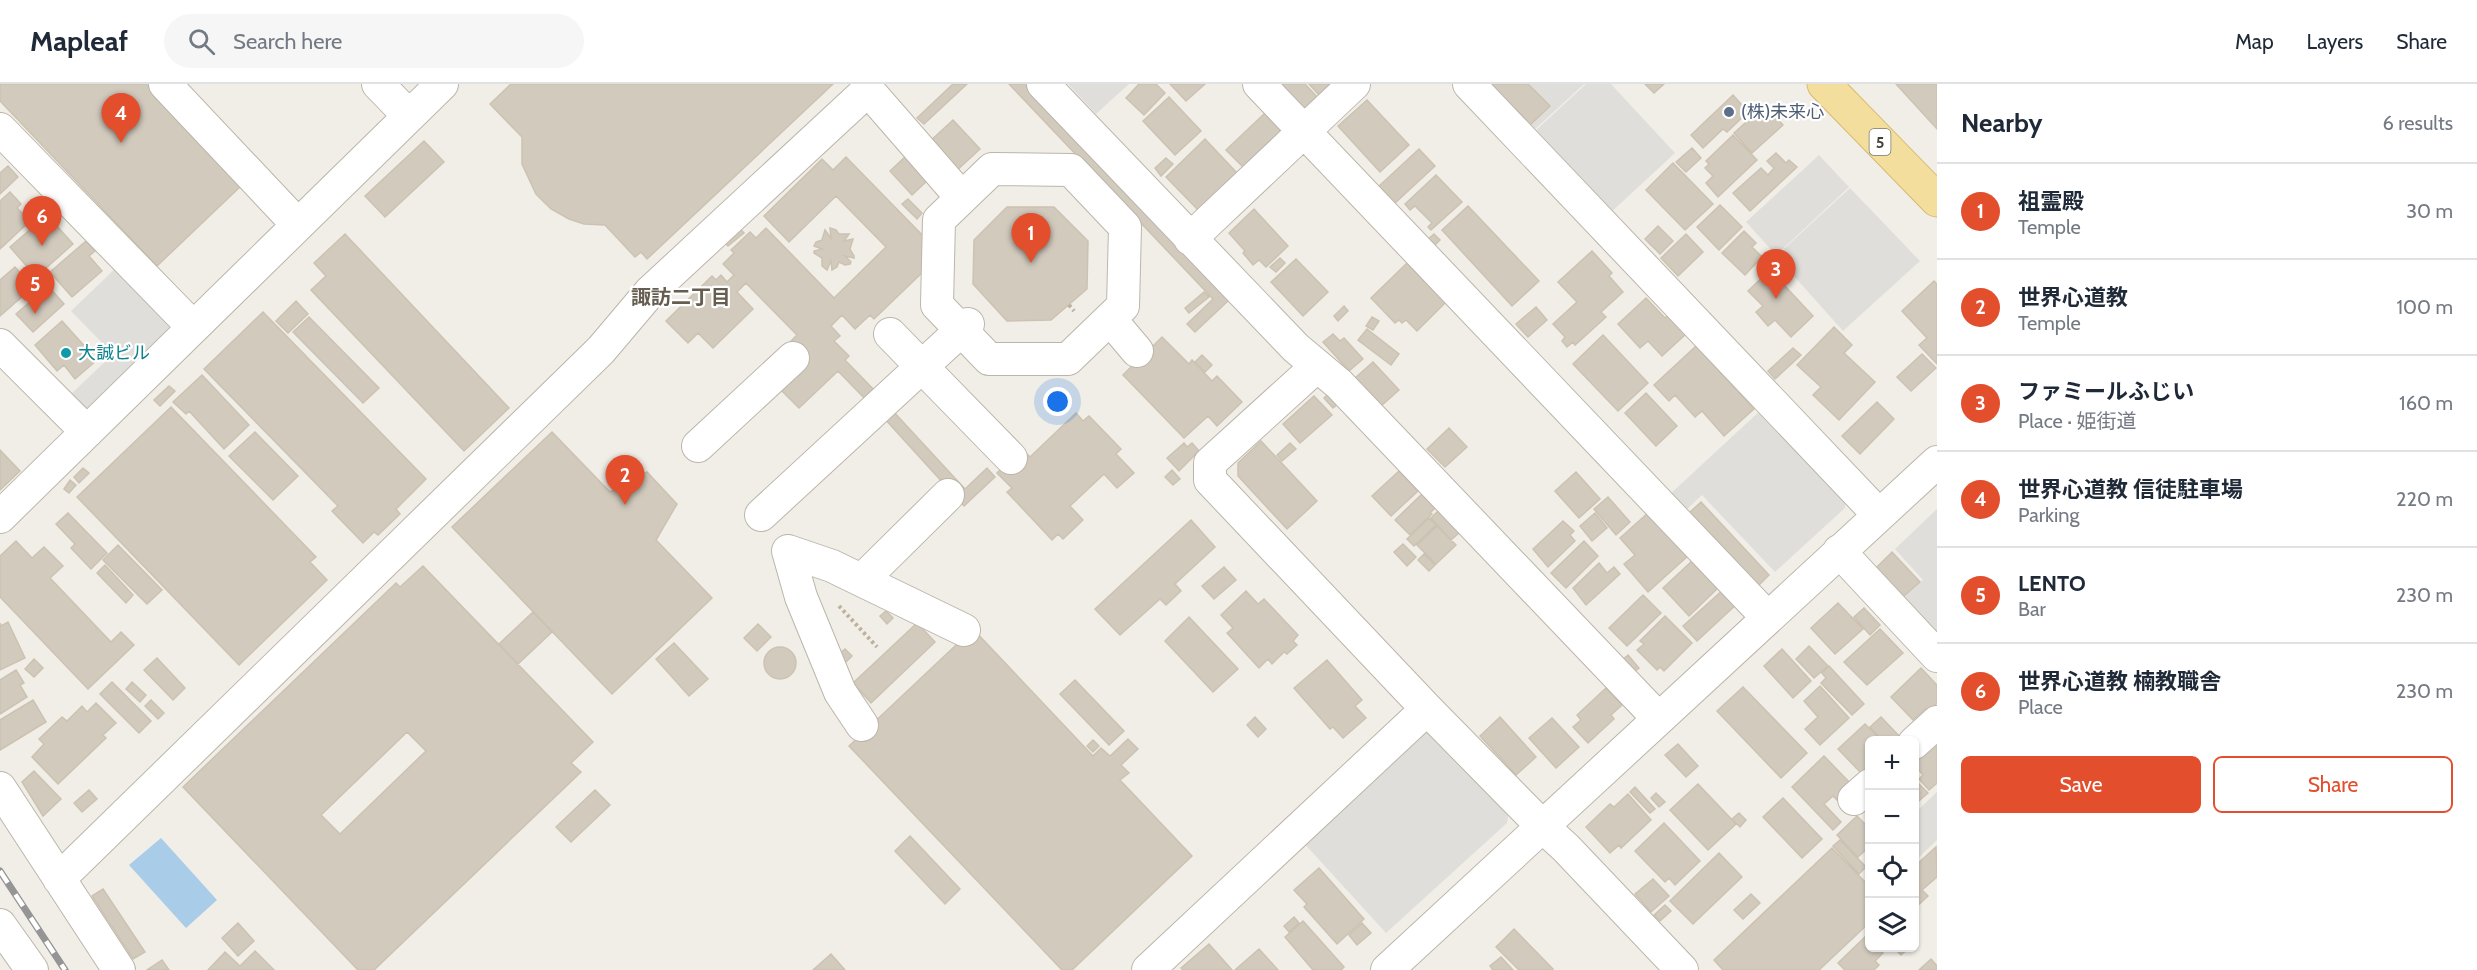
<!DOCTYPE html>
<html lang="en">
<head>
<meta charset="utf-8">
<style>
  :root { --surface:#fff; --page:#f6f6f7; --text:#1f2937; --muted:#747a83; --line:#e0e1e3; --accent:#e34e2c }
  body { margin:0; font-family:Cabin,"Noto Sans JP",sans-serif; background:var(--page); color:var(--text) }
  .controls { position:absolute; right:18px; bottom:18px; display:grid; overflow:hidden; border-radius:9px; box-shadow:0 2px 4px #0004 }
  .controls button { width:54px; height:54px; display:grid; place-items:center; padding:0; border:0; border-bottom:2px solid var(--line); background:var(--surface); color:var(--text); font:30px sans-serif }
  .you { position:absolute; left:1058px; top:318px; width:21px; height:21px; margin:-15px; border:4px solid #fff; border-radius:50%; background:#1a73e8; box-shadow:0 0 0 9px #1a73e833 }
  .badge { display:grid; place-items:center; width:39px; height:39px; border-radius:50%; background:var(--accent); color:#fff; font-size:20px; font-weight:700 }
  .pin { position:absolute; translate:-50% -50px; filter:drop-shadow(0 2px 3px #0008) }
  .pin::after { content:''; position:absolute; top:32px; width:21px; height:18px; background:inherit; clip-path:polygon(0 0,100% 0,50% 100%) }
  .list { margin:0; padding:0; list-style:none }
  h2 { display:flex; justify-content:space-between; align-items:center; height:78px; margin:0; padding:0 24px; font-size:26px }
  h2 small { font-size:20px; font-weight:400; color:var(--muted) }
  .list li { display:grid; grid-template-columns:39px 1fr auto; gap:18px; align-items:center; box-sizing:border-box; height:96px; padding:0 24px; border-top:2px solid var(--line) }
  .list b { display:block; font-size:22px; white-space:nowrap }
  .list p { margin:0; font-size:20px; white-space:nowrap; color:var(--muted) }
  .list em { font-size:20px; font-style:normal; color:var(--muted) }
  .actions { display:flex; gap:12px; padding:18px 24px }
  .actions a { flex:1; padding:14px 0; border:2px solid var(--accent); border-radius:9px; text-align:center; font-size:21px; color:var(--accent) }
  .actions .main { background:var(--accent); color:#fff }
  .icon { flex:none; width:33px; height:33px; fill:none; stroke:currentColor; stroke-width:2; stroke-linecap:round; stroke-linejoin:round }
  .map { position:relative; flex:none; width:1937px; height:886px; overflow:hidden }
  header { display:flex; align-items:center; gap:36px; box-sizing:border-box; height:84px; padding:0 30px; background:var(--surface); border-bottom:2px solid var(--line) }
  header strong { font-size:28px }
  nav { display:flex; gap:33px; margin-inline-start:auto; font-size:21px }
  .search { width:420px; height:54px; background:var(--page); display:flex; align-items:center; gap:15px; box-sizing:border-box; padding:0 21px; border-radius:33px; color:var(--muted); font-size:22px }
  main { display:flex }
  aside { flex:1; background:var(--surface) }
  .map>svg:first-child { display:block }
  .parking { fill:#e0dedb }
  .water { fill:#a9cce8 }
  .building { fill:#d2cabd; stroke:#ccc2b1; stroke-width:1.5; fill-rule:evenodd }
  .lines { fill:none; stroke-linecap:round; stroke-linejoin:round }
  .minor-casing { stroke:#bcb6aa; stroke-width:34 }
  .major-casing { stroke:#d7bb6f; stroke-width:35 }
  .path { stroke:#bcb29d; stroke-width:4; stroke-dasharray:3 3; stroke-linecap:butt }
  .minor { stroke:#fff; stroke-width:32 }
  .major { stroke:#f3de9d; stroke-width:33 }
  .rail-casing { stroke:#959595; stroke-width:7 }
  .rail { stroke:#fff; stroke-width:4.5; stroke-dasharray:14; stroke-linecap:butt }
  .service-dot { fill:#5c6f8a; stroke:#fff; stroke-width:2 }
  .culture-dot { fill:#0f9aa8; stroke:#fff; stroke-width:2 }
  .labels { text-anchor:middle; stroke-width:4.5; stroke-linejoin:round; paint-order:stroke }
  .shield { fill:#fff; stroke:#7b7972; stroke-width:1.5 }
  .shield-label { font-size:16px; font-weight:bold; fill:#433f36 }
  .service-label { font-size:18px; fill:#4e5e75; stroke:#fff; text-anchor:start }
  .culture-label { font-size:18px; fill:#0d838f; stroke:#fff; text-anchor:start }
  .neighbourhood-label { font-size:20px; font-weight:bold; fill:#655d4f; stroke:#fff }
</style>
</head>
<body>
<header>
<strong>Mapleaf</strong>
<div class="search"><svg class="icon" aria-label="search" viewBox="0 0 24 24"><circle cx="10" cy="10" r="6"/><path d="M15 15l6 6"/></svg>Search here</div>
<nav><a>Map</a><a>Layers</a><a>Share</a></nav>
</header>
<main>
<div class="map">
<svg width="1937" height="886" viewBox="0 0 1937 886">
  <rect width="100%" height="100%" fill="#f1eee7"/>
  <path class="parking" d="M1068 0H1129L1096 30Z
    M1486 0H1584L1532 48Z
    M1586 0H1611L1675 69 1608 131 1533 49Z
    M1819 71 1849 103 1776 171 1746 138Z
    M1850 104 1920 177 1843 247 1776 172Z
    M118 182 178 244 86 333 67 314 113 270 71 227Z
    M1762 325 1846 413 1845 424 1775 488 1702 411 1684 428 1668 412Z
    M1937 425V559L1899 518 1923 496 1895 465Z
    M1420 648 1437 650 1509 727 1507 739 1386 849 1301 756Z
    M1937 708V756L1915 777V729Z"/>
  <path class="water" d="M161 754 217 816 186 844 129 781Z"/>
  <path class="building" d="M0 0H146L242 101 157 182 0 17Z
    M511 0H833L647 175 641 168 635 173 605 141 584 140 569 135 551 125 536 110 522 80V53L490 20Z
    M953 0H967L924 40 917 34Z
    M1009 0H1024L1229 216 1195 248 1187 240 1213 215Z
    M1139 0H1156L1165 9 1144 31 1126 14Z
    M1170 0H1205L1186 17Z
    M1279 0H1305L1317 13 1303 26Z
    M1309 0H1331L1319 11Z
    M1491 0H1528L1550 22 1530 41Z
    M1645 0H1664L1654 9Z
    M1896 0H1937V45Z
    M1733 11 1748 28 1727 48 1723 45 1703 64 1691 51Z
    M1169 13 1201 47 1175 71 1143 37Z
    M1367 16 1409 61 1380 88 1338 42Z
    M1765 21 1783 41 1752 69 1734 49Z
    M1265 29 1281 47 1243 83 1226 66Z
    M953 36 980 65 954 89 927 60Z
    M1733 51 1757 76 1718 113 1706 99 1713 92 1705 84 1709 80 1706 77Z
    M1205 55 1237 89 1198 126 1166 93Z
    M424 57 444 78 385 133 365 112Z
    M1692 64 1701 74 1686 88 1676 78Z
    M1419 65 1435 82 1393 121 1377 104Z
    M1776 69 1786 79 1789 76 1797 83 1750 127 1733 109 1761 84 1768 91 1774 84 1767 77Z
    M907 71 929 95 912 111 890 87Z
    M846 73 931 160 930 169 922 177 928 183 874 235 870 231 855 245 842 231 831 242 840 252 834 257 849 272 845 276 878 310 869 319 838 287 799 324 778 303 786 262 797 251 746 199 737 208 753 225 713 264 698 249 688 259 666 237 712 192 716 196 721 191 727 198 734 191 723 180 734 169 731 166 750 148 756 154 766 144 834 214 886 163 836 112 789 158 764 132 822 75 833 86Z
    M1166 74 1173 80 1161 92 1155 84Z
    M1673 79 1713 120 1685 146 1646 106Z
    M8 82 18 93 0 110V89Z
    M1436 91 1462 118 1431 146 1428 143 1432 139 1415 122 1410 126 1405 120Z
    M10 108 21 120 17 124 30 137 0 165V117Z
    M908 115 922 129 917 135 902 120Z
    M1720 121 1742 143 1719 166 1697 143Z
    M1468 122 1539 197 1512 222 1442 146Z
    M1007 123H1054L1088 157 1087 205 1051 236 1007 237 973 200 974 156Z
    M1254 125 1288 162 1266 183 1259 176 1253 181 1243 169 1245 167 1229 149Z
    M47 131 73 160 36 193 10 163Z
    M1658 142 1673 157 1660 170 1645 155Z
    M738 143 744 149 728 162 723 156Z
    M830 144 836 146 839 150H849L844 157 853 155 850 165 854 172V174L845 172 851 178 850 180 845 181 839 178 837 183 832 186 831 177 827 186 822 182V174L814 169V167L822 165 814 162 816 158 822 156 825 146 831 154Z
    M1744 147 1756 159 1752 163 1762 173 1745 191 1722 169Z
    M345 150 509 324 464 367 311 206 326 192 314 179Z
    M1434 150 1440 156 1433 163 1427 156Z
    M1686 150 1703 168 1678 192 1661 174Z
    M86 157 95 167 89 172 102 187 72 213 50 188Z
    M1592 167 1612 189 1609 192 1623 208 1601 228 1606 233 1575 261 1573 258 1567 263 1562 257 1565 253 1553 240 1577 218 1558 198Z
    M1280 174 1285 179 1276 188 1270 183Z
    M1296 175 1328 208 1303 232 1271 198Z
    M1407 179 1424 197 1428 194 1443 208 1439 212 1445 219 1417 247 1406 236 1402 239 1399 236 1395 239 1371 214Z
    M15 183 33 203 0 232V196Z
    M1770 186 1813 232 1791 253 1775 236 1768 242 1756 228 1763 222 1748 207Z
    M1934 197 1937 200V280L1919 261 1927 254 1902 227Z
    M48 202 64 220 33 248 16 230Z
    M1204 208 1209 213 1189 229 1185 224Z
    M1646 214 1665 234 1668 231 1686 250 1662 272 1648 257 1640 264 1618 240Z
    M296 217 308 230 288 249 276 237Z
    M1344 222 1348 227 1338 237 1334 232Z
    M1536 223 1547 236 1528 253 1516 240Z
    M263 228 426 395 396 425 400 430 378 451 374 448 363 459 332 427 338 422 204 285Z
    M309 233 379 304 363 319 293 248Z
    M1372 233 1379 237 1373 246 1366 242Z
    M62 237 97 276 75 295 64 281 57 287 35 261Z
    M1834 243 1852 261 1844 269 1875 298 1839 336 1813 311 1821 303 1797 281Z
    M1367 245 1399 270 1391 281 1358 256Z
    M1333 250 1340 257 1344 254 1363 275 1349 287 1323 258Z
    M1603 251 1648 299 1618 327 1573 280Z
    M1162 253 1189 280 1192 276 1212 297 1217 292 1242 318 1217 342 1208 332 1184 354 1123 291 1137 277 1134 274 1150 259 1153 262Z
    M1696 262 1754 325 1724 352 1702 327 1695 333 1675 311 1669 317 1654 301Z
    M1793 264 1801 271 1775 295 1768 287Z
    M1922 270 1936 284 1911 307 1897 293Z
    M1202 271 1212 281 1205 288 1195 278Z
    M1373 278 1399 306 1381 322 1355 294Z
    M202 291 249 341 224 365 189 327 186 330 173 318Z
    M169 302 175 307 160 322 154 316Z
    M1330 308 1339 319 1333 324 1324 314Z
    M1646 309 1677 342 1656 362 1625 329Z
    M1314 312 1332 331 1300 359 1283 340Z
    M1877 318 1894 335 1860 370 1842 352Z
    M171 323 316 473 310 478 327 496 239 581 77 413Z
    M892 326 965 405 987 384 995 393 964 422 884 334Z
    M1076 329 1083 337 1089 332 1121 365 1116 370 1134 389 1117 404 1104 390 1070 422 1083 436 1063 455 1058 450 1052 456 1007 408 1012 404 997 389 1022 365 1030 373Z
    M1449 344 1467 363 1445 383 1427 365Z
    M255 348 298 392 273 416 229 372Z
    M552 348 610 408 647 388 677 420 656 456 712 514 612 610 452 443Z
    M1261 357 1317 417 1287 445 1238 392V379Z
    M1184 359 1187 363 1192 359 1199 367 1179 387 1167 374Z
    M1290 359 1296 365 1282 377 1277 371Z
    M0 366 20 387 0 406Z
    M83 384 89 389 79 399 74 393Z
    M1172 386 1180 395 1173 401 1165 393Z
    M1399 387 1418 407 1391 432 1372 412Z
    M1576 388 1600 415 1579 434 1555 407Z
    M70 396 76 401 69 409 64 405Z
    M1424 408 1437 422 1430 429 1432 430 1410 451 1395 436Z
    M1608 413 1630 438 1616 451 1594 425Z
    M1701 418 1769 491 1758 502 1689 429Z
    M1439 426 1460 448 1451 456 1431 434Z
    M1649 428 1689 471 1648 508 1624 480 1635 471 1620 454Z
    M68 429 107 469 91 485 71 464 75 460 56 440Z
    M1595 429 1607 444 1592 457 1580 442Z
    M1429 434 1436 441 1414 462 1407 455Z
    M1191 436 1215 463 1175 500 1181 507 1166 521 1160 515 1120 551 1095 525Z
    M1563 437 1574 447 1570 451 1575 457 1548 483 1533 465Z
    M1437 442 1456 461 1436 480 1417 461Z
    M16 457 32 474 44 463 63 482 50 494 111 558 121 548 134 561 88 605 0 513V472Z
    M1584 457 1598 472 1566 504 1551 489Z
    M1403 460 1416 473 1407 482 1394 468Z
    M118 461 162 506 147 520 103 476Z
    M1892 468 1920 498 1903 513 1876 484Z
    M1424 470 1435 481 1429 487 1418 476Z
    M1693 476 1718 504 1689 532 1663 504Z
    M1599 479 1607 489 1614 483 1620 490 1586 521 1573 504Z
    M105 481 133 511 126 519 97 489Z
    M423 482 593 658 571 679 581 688 374 886H358L183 703 396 499 400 503ZM407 648 426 667 340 750 321 731Z
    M1224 483 1236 496 1214 515 1202 502Z
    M1725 504 1738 519 1697 557 1683 542Z
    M1246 507 1258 520 1264 515 1298 551 1293 557 1297 561 1287 570 1284 568 1272 580 1268 575 1259 584 1227 549 1233 544 1221 531Z
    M1643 511 1661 529 1627 562 1609 544Z
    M1838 519 1863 545 1835 570 1811 544Z
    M1864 524 1880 541 1870 551 1854 533Z
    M886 527 893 534 887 540 880 532Z
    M533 528 552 548 518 580 499 560Z
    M1665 532 1692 559 1664 587 1660 583 1657 586 1637 566 1644 560 1640 557Z
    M1189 533 1238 585 1213 608 1165 557Z
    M8 538 25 574 0 586V539L1 542Z
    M917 539 935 558 871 619 853 599Z
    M758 540 771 553 757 567 744 554Z
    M973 545 1093 672 1101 664 1110 672 1128 655 1138 665 1121 681 1129 689 1120 696 1192 772 1072 886H1062L849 662Z
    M1880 545 1903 569 1867 601 1844 578Z
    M674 559 708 595 689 612 656 575Z
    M1809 562 1828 582 1814 594 1796 575Z
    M764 579a16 16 0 1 1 32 0a16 16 0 1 1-32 0Z
    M845 565 852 572 846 578 839 570Z
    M1782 565 1811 597 1793 614 1764 582Z
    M1628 571 1639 584 1632 589 1621 577Z
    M157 574 185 604 173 616 144 586Z
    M34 575 43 584 34 593 25 585Z
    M1327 576 1362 616 1355 622 1366 634 1343 654 1333 643 1330 645 1294 604Z
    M1829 582 1864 620 1852 631 1821 599 1826 594 1822 589Z
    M1921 584 1937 601V619L1928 628 1925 625 1913 636 1891 613Z
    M16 586 24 599 20 601 27 613 0 630V596Z
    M1075 596 1124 647 1109 661 1060 610Z
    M112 598 151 637 139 649 100 610Z
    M132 598 146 611 140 618 126 605Z
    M1820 602 1849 634 1820 661 1805 645 1818 633 1804 617Z
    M1743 603 1807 669 1781 694 1717 627Z
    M1606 604 1622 621 1611 631 1614 635 1588 659 1573 643 1581 636 1577 631Z
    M33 616 46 638 0 666V636Z
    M151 616 164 629 158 635 145 622Z
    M96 619 116 639 103 651 106 654 58 700 32 673 44 660 39 655 62 633 67 637 82 622 87 628Z
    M1255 633 1266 645 1258 653 1247 641Z
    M1500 633 1536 673 1516 691 1480 652Z
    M1881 633 1902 655 1900 656H1882L1870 643Z
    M1552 634 1579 663 1556 684 1529 654Z
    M1865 640 1881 656H1870V683L1862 690 1838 665Z
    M1093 656 1099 662 1093 668 1087 662Z
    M1937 659V699L1929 706 1919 695 1923 691 1914 680Z
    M1678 660 1698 682 1686 693 1665 671Z
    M1824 672 1852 701 1837 716 1833 712 1824 720 1841 738 1833 746 1792 703Z
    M34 687 61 715 43 732 22 698Z
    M1914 695 1928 709 1914 721Z
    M1698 700 1736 740 1708 766 1670 726Z
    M1635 703 1655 725 1650 729 1630 708Z
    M89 706 97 715 82 728 74 719Z
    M595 706 610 721 571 758 556 743Z
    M1656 709 1665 718 1659 723 1651 714Z
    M1628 710 1651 736 1621 764 1619 761 1610 769 1586 743 1610 720 1614 723Z
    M1783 714 1822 755 1802 774 1763 733Z
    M1739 729 1746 736 1740 743 1732 735Z
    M1857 732 1870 745V762L1858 773 1837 751Z
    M1664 739 1700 777 1675 801 1669 794 1665 798 1635 767Z
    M910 752 960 805 945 820 895 767Z
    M1840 756 1866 783 1859 790 1833 762Z
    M1936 763 1937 793 1922 806 1928 812 1915 824 1914 783Z
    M1832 764 1870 803V838L1819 886H1723L1714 876Z
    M1719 769 1742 793 1693 840 1670 817Z
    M1319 784 1364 835 1337 860 1304 823 1307 820 1294 806Z
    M1653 795 1669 812 1651 828 1635 810Z
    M103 805 145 868 133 875 92 812Z
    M1751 810 1760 819 1743 835 1734 826Z
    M1665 821 1671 827 1660 837 1654 831Z
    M1294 833 1299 839 1289 848 1284 842Z
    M1303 837 1344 883 1341 886H1313L1285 853Z
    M238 839 254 857 238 872 222 854Z
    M1362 839 1371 849 1357 861 1349 851Z
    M1514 845 1553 885 1552 886H1519L1496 863Z
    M1866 852 1870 856V864H1877L1883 869 1875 877 1879 881 1874 886H1845L1838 879Z
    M1209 860 1232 886H1183L1181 884Z
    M1894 864H1909L1901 871Z
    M1259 865 1278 886H1235Z
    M255 867 274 886H208L225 868 240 882Z
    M831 870 845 886H813Z
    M1501 873 1513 886H1493L1490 882Z
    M1931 875 1937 882V886H1919Z
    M162 876 169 886H147Z"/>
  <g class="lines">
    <defs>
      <path id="minor" d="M165 0 298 141
        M378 0 409 32
        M1043 0 1296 264 1339 300 1658 634
        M1259 0 1768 534
        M1469 0 1879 431
        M0 45 193 243
        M992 85 1071 86 1125 143 1123 222 1068 275H989L937 221 939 136Z
        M1190 155 1354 0
        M1110 235 1137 267
        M890 250 1011 374
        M0 261 87 348
        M1317 282 1210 379V396L1427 625 1541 741 1566 764 1682 886
        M698 362 793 274
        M761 431 968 240
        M0 433 442 0
        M788 467 832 482 964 546
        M788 467 801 513 840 608 862 641
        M1839 467 1937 572
        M862 496 948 411
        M1914 659 1937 638
        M0 704 119 886
        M1854 715 1870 701
        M59 795 601 266 650 208 868 6 962 114
        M0 841 32 886
        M1148 886 1427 625
        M1387 886 1937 378"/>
      <path id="major" d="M1824 0 1937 116"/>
    </defs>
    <use href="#minor" class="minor-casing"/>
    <use href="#major" class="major-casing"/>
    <path class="path" d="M1069 221 1074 227
      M839 522 877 563"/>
    <use href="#minor" class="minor"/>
    <use href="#major" class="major"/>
    <defs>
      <path id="rail" d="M0 787 65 886"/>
    </defs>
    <use href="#rail" class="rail-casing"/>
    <use href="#rail" class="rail"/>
  </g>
  <circle class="service-dot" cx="1729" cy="28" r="6"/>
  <circle class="culture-dot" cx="66" cy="269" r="6"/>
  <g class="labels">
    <rect class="shield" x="1869.5" y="45" width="21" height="26" rx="4.5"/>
    <g class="shield-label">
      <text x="1880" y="64">5</text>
    </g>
    <g class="service-label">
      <text x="1741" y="34">(株)未来心</text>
    </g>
    <g class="culture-label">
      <text x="78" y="275">大誠ビル</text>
    </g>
    <g class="neighbourhood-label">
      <text x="681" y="220">諏訪二丁目</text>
    </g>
  </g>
</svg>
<div class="controls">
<button>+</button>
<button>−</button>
<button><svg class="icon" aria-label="locate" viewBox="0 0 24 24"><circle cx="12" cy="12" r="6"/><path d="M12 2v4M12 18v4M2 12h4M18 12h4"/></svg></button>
<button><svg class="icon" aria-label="layers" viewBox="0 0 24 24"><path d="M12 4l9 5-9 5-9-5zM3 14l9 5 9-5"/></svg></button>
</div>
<div class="you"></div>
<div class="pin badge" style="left:1031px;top:179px">1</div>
<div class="pin badge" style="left:625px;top:421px">2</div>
<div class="pin badge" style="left:1776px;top:215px">3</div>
<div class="pin badge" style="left:121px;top:59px">4</div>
<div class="pin badge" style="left:35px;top:230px">5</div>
<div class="pin badge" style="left:42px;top:162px">6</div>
</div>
<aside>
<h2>Nearby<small>6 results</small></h2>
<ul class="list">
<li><span class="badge">1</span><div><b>祖霊殿</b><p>Temple</p></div><em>30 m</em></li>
<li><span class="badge">2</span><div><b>世界心道教</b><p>Temple</p></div><em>100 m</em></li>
<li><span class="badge">3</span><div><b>ファミールふじい</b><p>Place · 姫街道</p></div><em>160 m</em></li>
<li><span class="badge">4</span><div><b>世界心道教 信徒駐車場</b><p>Parking</p></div><em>220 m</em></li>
<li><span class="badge">5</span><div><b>LENTO</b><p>Bar</p></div><em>230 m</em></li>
<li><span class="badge">6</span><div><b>世界心道教 楠教職舎</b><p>Place</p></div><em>230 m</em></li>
</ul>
<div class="actions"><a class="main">Save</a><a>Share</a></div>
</aside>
</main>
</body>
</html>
